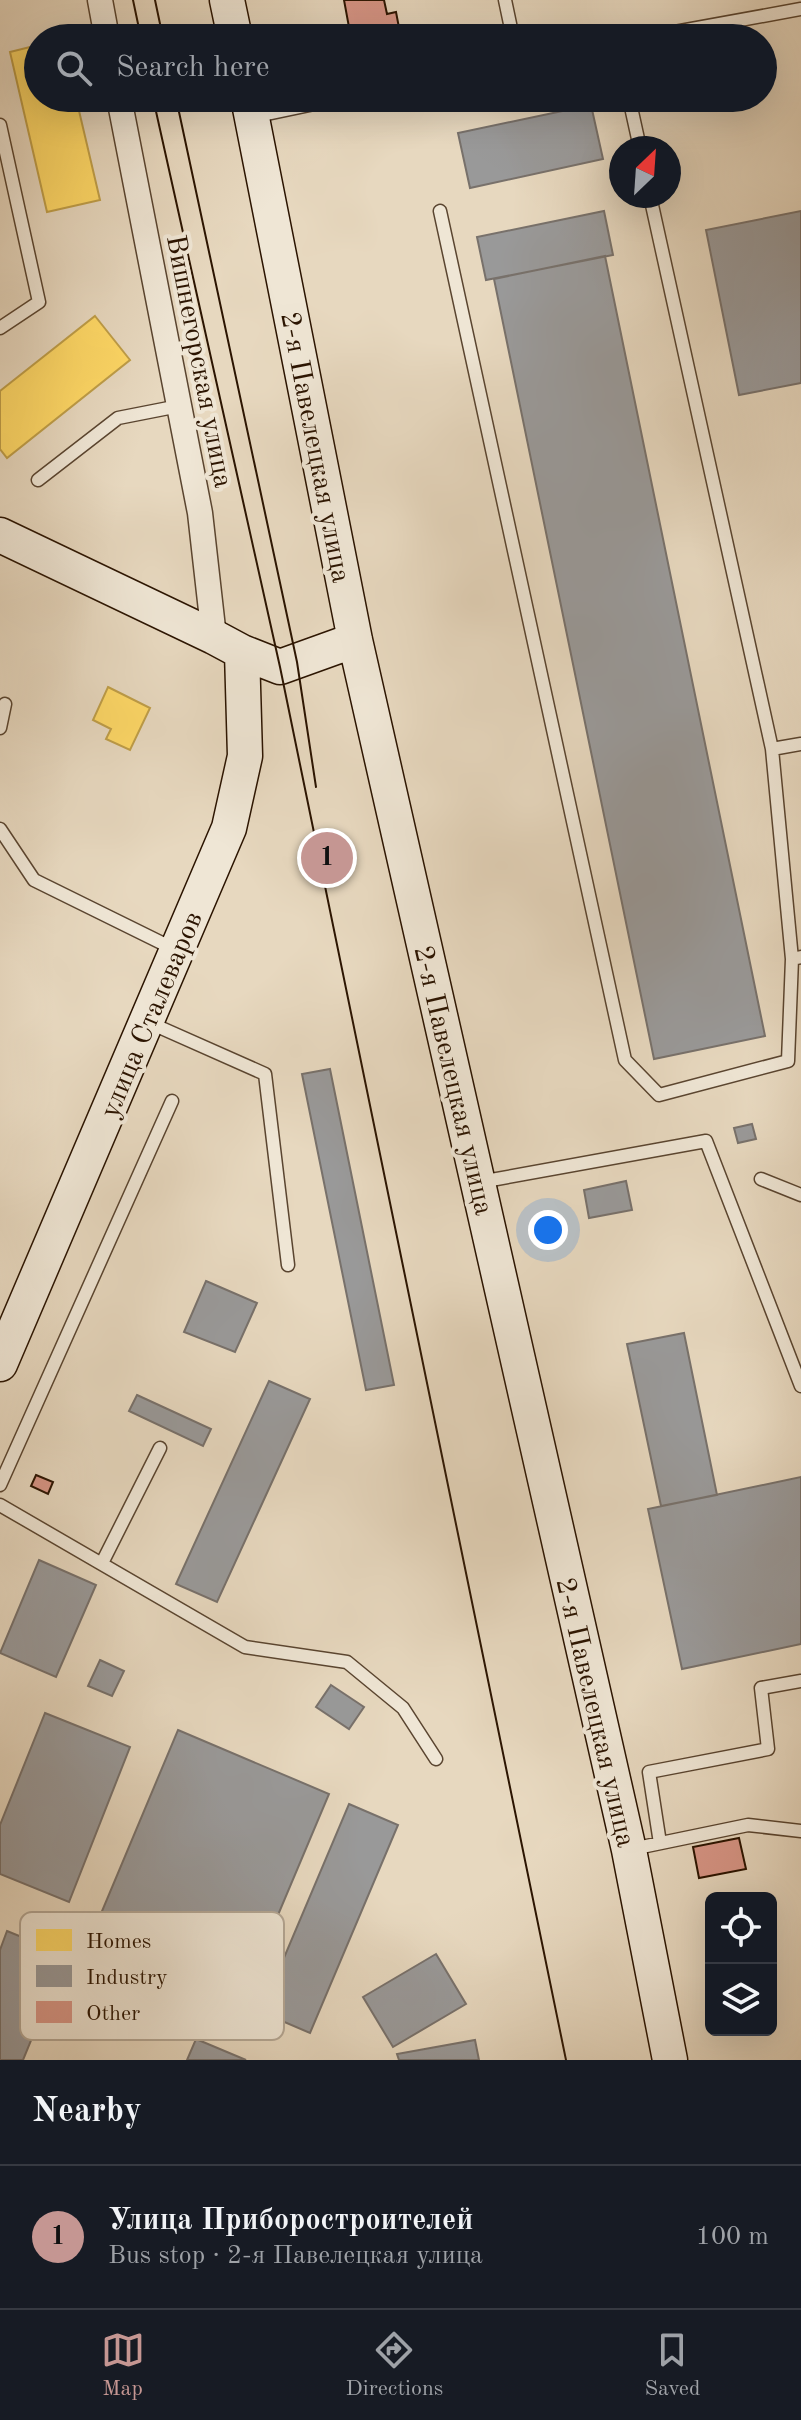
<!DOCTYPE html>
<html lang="en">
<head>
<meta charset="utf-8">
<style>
  :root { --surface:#171b24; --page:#242831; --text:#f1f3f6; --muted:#9ea1a6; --line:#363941; --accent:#c59692 }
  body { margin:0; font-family:"Old Standard TT",serif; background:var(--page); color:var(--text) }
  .controls { position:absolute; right:24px; bottom:24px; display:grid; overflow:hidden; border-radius:12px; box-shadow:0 8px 32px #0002 }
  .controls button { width:72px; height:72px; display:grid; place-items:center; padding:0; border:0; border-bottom:2px solid var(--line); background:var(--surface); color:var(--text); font:40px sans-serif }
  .compass { position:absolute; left:609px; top:136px; width:72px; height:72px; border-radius:50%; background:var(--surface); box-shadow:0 8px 32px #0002; rotate:25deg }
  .you { position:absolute; left:548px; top:1230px; width:28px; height:28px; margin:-20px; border:6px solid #fff; border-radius:50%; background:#1a73e8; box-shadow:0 0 0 12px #1a73e833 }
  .badge { display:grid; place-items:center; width:52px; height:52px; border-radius:50%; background:var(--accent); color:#111; font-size:26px; font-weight:700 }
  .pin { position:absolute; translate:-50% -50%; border:4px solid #fff; box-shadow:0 2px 8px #0006 }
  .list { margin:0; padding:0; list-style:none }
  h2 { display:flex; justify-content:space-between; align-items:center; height:104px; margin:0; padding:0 32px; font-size:34px }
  h2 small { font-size:26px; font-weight:400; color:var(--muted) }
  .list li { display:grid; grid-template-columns:52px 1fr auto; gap:24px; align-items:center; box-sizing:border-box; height:144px; padding:0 32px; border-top:2px solid var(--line) }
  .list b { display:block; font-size:30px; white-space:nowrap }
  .list p { margin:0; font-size:26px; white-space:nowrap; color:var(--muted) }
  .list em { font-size:26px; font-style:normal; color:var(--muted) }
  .icon { flex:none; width:44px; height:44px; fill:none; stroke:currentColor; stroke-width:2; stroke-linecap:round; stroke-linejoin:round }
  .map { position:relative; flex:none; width:801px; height:2060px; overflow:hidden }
  .search { position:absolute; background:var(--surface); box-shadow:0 8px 32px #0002; left:24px; right:24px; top:24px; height:88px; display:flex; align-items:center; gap:20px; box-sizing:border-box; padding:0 28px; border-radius:44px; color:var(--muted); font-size:30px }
  .sheet { height:248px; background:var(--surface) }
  nav { display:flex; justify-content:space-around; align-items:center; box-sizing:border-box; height:112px; border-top:2px solid var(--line); background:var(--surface); font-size:22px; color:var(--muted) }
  nav a { display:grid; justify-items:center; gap:4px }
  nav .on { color:var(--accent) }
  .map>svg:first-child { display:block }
  .homes { fill:#ffd966; stroke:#bf9e48; stroke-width:2 }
  .industry { fill:#999; stroke:#78716b; stroke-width:2 }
  .building { fill:#d89687; stroke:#2b1401; stroke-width:2 }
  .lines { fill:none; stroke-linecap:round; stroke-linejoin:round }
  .lane-casing { stroke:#5a4530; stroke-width:15 }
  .street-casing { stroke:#5a4530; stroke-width:27 }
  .secondary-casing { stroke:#2b1401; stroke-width:37 }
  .lane { stroke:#efe6d5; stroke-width:12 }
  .street { stroke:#efe6d5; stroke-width:24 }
  .secondary { stroke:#efe6d5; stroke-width:34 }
  .tram { stroke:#2b1401; stroke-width:2 }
  .labels { text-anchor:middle; stroke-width:8; stroke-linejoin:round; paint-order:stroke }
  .street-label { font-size:28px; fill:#2b1401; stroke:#efe6d5 }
  .key { fill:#efe6d5; stroke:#b4a795; stroke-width:2 }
  .key-label { font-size:22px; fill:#2b1401 }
</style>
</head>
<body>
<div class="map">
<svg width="801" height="2060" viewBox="0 0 801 2060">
  <rect width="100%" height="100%" fill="#e7d8bf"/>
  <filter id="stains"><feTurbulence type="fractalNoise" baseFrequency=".0025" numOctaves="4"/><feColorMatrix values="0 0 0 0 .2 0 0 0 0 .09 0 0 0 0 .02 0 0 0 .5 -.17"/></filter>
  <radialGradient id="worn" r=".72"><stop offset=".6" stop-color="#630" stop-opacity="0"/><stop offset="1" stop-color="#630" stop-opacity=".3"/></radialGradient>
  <path class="homes" d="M38 45V98H76L100 200 47 212 10 52Z
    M95 316 130 360 7 458 0 449V391Z
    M108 687 150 708 130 750 106 739 111 729 93 720Z"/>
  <path class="industry" d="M591 105 603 159 470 188 458 133Z
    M604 211 613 255 486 280 477 237Z
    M801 211V383L739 395 706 230Z
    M605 256 765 1036 654 1059 494 279Z
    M330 1069 394 1385 366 1390 302 1074Z
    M752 1124 756 1139 738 1143 734 1128Z
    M626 1181 632 1210 589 1218 584 1190Z
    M206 1281 257 1303 235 1352 184 1332Z
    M684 1333 717 1495 661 1506 627 1344Z
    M269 1381 310 1399 217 1602 176 1584Z
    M137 1395 211 1429 203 1446 129 1411Z
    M801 1477V1644L682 1669 648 1509Z
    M39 1560 96 1585 56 1677 0 1653Z
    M100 1660 124 1671 112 1696 88 1686Z
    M331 1685 364 1707 349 1729 316 1707Z
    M45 1713 130 1747 69 1902 0 1874V1825Z
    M178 1730 329 1794 243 1998 92 1935Z
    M349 1804 398 1825 310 2033 261 2012Z
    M7 1931 66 1955 23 2060H0V1950Z
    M436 1954 466 2004 393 2047 363 1997Z
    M196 2039 246 2060H187Z
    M475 2040 479 2060H399L397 2054Z"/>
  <path class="building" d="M344 0H384L387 14 396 12 401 38H351Z
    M36 1475 53 1482 48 1494 31 1486Z
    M739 1838 746 1869 699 1878 693 1847Z"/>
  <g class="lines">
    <defs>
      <path id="lane" d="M505 0 513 38
        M642 38 801 9
        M629 98 640 148
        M252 117 343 98
        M0 125 39 302 0 328
        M650 196 772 749 792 959 801 957
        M440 211 625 1060 659 1095 788 1061 792 959
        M38 480 118 418 179 406
        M0 728 5 704
        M772 749 801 744
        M0 829 34 880 174 949
        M150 1023 265 1074 288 1265
        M761 1179 801 1195
        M480 1182 706 1141 801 1386
        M0 1485 172 1101
        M0 1505 245 1647 347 1662 403 1708 436 1759
        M102 1563 160 1448
        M660 1843 649 1772 768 1749 761 1688 801 1681
        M632 1849 748 1825 801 1831"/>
      <path id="street" d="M100 0 107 38
        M119 98 200 513 214 637"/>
      <path id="secondary" d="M227 0 235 38
        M248 98 355 640 629 1850 670 2060
        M0 535 214 637 242 652 280 667 355 640
        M0 1364 229 828 245 756 242 652"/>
    </defs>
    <use href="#lane" class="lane-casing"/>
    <use href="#street" class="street-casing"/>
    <use href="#secondary" class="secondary-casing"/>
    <use href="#lane" class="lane"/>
    <use href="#street" class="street"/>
    <use href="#secondary" class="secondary"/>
    <path class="tram" d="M133 0 141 38
      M155 0 163 38
      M153 98 280 667 566 2060
      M176 98 297 662 316 787"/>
  </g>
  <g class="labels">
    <g class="street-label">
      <text transform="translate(201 361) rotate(79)" y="10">Вишнегорская улица</text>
      <text transform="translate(317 447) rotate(79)" y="10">2-я Павелецкая улица</text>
      <text transform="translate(150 1014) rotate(-67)" y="10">улица Сталеваров</text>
      <text transform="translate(455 1080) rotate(77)" y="10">2-я Павелецкая улица</text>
      <text transform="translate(597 1712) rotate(77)" y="10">2-я Павелецкая улица</text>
    </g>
  </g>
  <rect x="20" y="1912" width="264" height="128" rx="12" class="key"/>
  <rect x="36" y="1929" width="36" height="22" fill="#ffd966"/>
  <rect x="36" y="1965" width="36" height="22" fill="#999"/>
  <rect x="36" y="2001" width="36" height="22" fill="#d89687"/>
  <g class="key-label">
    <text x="86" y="1948">Homes</text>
    <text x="86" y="1984">Industry</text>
    <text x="86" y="2020">Other</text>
  </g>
  <rect width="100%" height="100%" filter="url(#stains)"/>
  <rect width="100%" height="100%" fill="url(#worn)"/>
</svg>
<div class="controls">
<button><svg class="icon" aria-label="locate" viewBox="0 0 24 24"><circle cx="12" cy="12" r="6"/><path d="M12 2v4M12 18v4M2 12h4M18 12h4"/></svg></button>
<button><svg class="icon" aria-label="layers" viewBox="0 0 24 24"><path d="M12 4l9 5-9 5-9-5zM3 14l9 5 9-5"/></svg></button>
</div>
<svg class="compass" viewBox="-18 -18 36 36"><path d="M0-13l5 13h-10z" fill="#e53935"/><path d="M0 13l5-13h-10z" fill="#9ea1a6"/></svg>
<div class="you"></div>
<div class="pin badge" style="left:327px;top:858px">1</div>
<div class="search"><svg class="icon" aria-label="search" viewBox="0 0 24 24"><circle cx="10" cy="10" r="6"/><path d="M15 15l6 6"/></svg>Search here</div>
</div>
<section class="sheet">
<h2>Nearby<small></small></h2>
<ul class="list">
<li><span class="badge">1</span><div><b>Улица Приборостроителей</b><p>Bus stop · 2-я Павелецкая улица</p></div><em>100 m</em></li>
</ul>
</section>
<nav>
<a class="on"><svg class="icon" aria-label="map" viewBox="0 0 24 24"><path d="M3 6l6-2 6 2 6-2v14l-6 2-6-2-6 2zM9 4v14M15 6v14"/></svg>Map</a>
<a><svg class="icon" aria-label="directions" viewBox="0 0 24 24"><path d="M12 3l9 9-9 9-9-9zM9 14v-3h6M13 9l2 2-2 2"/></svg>Directions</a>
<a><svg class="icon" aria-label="saved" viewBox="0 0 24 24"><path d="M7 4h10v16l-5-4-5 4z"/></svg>Saved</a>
</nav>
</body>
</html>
